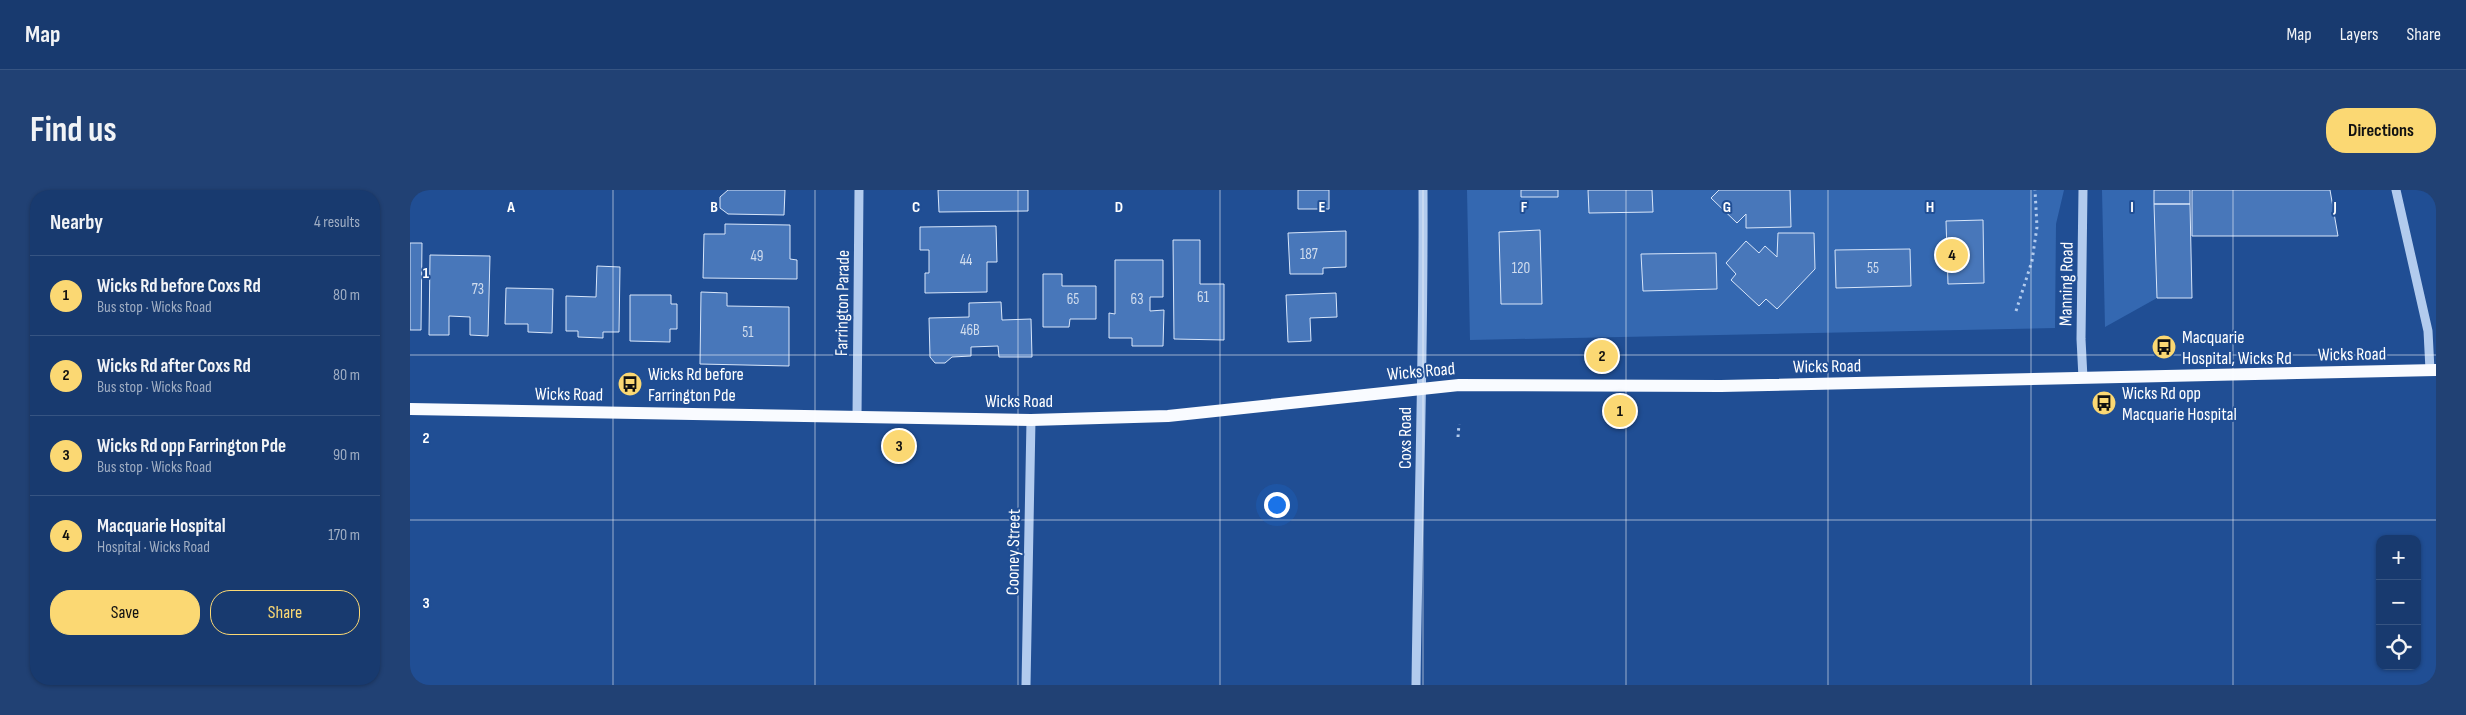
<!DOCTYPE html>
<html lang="en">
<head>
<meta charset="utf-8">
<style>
  :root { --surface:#183a6f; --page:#214174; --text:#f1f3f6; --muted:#9fadc3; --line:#365482; --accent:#fbd873 }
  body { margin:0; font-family:"Sofia Sans Condensed",sans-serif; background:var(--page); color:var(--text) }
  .controls { position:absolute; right:15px; bottom:15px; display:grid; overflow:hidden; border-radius:10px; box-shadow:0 1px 4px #0004 }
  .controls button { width:45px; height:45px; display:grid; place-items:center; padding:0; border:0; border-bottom:1px solid var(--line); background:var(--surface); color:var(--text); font:25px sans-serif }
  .you { position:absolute; left:866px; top:314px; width:18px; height:18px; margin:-12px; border:4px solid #fff; border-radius:50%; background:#1a73e8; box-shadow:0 0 0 8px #1a73e833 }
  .badge { display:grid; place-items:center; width:32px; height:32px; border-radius:50%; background:var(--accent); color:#111; font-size:16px; font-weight:700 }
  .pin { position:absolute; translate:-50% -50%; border:2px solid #fff; box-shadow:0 1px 5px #0006 }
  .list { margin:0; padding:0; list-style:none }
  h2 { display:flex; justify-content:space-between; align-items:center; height:65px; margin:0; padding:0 20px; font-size:21px }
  h2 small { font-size:16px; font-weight:400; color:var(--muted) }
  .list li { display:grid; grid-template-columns:32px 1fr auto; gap:15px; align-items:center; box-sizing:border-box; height:80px; padding:0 20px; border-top:1px solid var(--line) }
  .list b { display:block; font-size:19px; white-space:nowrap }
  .list p { margin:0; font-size:16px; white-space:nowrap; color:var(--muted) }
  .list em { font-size:16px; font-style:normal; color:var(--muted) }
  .actions { display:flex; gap:10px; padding:15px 20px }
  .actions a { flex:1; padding:11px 0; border:1px solid var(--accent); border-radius:20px; text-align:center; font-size:18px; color:var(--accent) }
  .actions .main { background:var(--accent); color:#111 }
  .icon { flex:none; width:28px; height:28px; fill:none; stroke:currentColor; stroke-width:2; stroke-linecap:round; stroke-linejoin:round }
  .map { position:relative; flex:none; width:2026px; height:495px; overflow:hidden; border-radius:20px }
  header { display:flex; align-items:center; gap:30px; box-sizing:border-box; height:70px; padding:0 25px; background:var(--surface); border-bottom:1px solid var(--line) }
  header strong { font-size:24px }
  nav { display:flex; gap:28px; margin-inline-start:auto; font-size:18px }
  .intro { display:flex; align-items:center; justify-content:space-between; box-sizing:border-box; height:120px; padding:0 30px }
  h1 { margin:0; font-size:35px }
  .button { padding:12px 22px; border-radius:20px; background:var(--accent); color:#111; font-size:18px; font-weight:700 }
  main { display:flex; gap:30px; padding:0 30px }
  aside { flex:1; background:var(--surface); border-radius:20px; box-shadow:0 1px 4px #0004 }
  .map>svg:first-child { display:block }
  .grass { fill:#3468b1 }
  .building { fill:#4877ba; stroke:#d8e6fa }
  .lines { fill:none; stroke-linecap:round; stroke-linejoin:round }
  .path { stroke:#b2cbee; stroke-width:3; stroke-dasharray:2.5 4; stroke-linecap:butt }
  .minor { stroke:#b2cbee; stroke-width:9 }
  .major { stroke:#f9fbff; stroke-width:12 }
  .grid { fill:none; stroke:#fff; stroke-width:1; stroke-opacity:0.55 }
  .labels { text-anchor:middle; stroke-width:4; stroke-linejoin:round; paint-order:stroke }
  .number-label { font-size:15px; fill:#d1ddee }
  .street-label { font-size:18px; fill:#fff; stroke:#204e94 }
  .poi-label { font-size:18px; fill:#fff; stroke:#204e94; text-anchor:start }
  .grid-label { font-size:16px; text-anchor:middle; font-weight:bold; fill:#fff; stroke:#204e94; stroke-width:4; stroke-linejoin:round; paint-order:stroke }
</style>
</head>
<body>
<header>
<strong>Map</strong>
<nav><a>Map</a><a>Layers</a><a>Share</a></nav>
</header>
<div class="intro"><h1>Find us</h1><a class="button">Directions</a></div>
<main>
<aside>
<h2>Nearby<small>4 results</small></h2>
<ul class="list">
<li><span class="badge">1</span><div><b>Wicks Rd before Coxs Rd</b><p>Bus stop · Wicks Road</p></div><em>80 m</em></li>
<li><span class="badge">2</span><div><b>Wicks Rd after Coxs Rd</b><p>Bus stop · Wicks Road</p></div><em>80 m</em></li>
<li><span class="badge">3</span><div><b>Wicks Rd opp Farrington Pde</b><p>Bus stop · Wicks Road</p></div><em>90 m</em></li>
<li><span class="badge">4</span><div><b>Macquarie Hospital</b><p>Hospital · Wicks Road</p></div><em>170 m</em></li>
</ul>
<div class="actions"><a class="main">Save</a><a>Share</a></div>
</aside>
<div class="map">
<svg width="2026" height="495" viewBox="0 0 2026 495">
  <rect width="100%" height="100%" fill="#204e94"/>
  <path class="grass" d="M1057 0H1654L1646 34 1645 138 1060 150Z
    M1692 0H1744L1747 108 1695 137Z"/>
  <path class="building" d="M318 0H375L374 25 318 24 310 18V7Z
    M528 0H618V21L529 22Z
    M888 0H919V19H888Z
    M1111 0H1148V7H1111Z
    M1178 0H1242L1243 22 1179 23Z
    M1309 0H1380L1381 37 1336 38V24L1327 33 1301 8Z
    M1744 0H1780V14H1744Z
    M1782 0H1920L1928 46H1782Z
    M1744 14H1780L1782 108H1747Z
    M1573 30 1574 93 1538 94 1536 31Z
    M315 34 380 35V69L387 70V89L293 88 294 44H315Z
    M586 36 587 72H577V102L515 103V83H519V60H510V37Z
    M1130 40 1132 114H1091L1089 42Z
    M936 41V77L913 78V84H880L878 43Z
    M1368 43H1404L1405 79 1367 119 1356 109 1349 116 1321 90 1326 84 1316 73 1336 51 1349 63 1355 56 1367 67Z
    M763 50H790V94H814V150L764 149Z
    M0 53H12L11 140H0Z
    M1500 59 1501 96 1426 98 1425 60Z
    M1306 63 1307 99 1233 101 1231 64Z
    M20 65 80 66 78 146 60 145V127L39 126V145H19Z
    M705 70H753V107H740V121L754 120 753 156H722V148H699V123L705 124Z
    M187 76 210 77 209 142H193V148L168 147V141H156V106L186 107Z
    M633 84H652V96H686V129H660L659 137H633Z
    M96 98 143 99 142 143 118 142V134H95Z
    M291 102 317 103V116L379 117V176L290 174Z
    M926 103 927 127 900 128 901 151 878 152 876 105Z
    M220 105H261V114H267V139H260V152L220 151Z
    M591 112 592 130 621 129 622 167H589L588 156 561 157V166L542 167 535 173H525L520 167 519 128 559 127V113Z"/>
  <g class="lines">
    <path class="path" d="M1606 121 1622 71 1627 37 1625 0
      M1048 247 1049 234"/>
    <path class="minor" d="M1673 0 1671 149 1673 188
      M1986 0 2018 141 2020 180
      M447 227 449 0
      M616 495 621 230
      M1006 495C1008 330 1014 165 1013 0"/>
    <path class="major" d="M0 219 621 230 758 226 1049 195 1311 196 2026 180"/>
  </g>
  <path class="grid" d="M203 0V495M405 0V495M608 0V495M810 0V495M1013 0V495M1216 0V495M1418 0V495M1621 0V495M1823 0V495M0 165H2026M0 330H2026"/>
  <defs>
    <symbol id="bus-disc" viewBox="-11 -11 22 22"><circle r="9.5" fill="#fbd873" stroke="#204e94"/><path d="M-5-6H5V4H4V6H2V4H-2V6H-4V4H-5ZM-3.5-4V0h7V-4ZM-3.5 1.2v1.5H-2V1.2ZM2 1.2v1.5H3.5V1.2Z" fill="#111"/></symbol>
  </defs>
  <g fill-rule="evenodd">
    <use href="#bus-disc" x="1740" y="143" width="28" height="28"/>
    <use href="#bus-disc" x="206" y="180" width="28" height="28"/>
    <use href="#bus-disc" x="1680" y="199" width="28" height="28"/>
  </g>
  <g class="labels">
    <g class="number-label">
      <text x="899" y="69">187</text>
      <text x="347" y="71">49</text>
      <text x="556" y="75">44</text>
      <text x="1111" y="83">120</text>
      <text x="1463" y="83">55</text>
      <text x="68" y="104">73</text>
      <text x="793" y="112">61</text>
      <text x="663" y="114">65</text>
      <text x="727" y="114">63</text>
      <text x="560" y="145">46B</text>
      <text x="338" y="147">51</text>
    </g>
    <g class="street-label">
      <text transform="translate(1656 94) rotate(-89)" y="6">Manning Road</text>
      <text transform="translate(432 113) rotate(-89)" y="6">Farrington Parade</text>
      <text transform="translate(1942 164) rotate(-1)" y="6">Wicks Road</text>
      <text transform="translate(1417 176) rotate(-1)" y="6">Wicks Road</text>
      <text transform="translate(1011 181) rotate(-5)" y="6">Wicks Road</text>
      <text transform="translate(159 204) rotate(1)" y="6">Wicks Road</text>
      <text x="609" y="217">Wicks Road</text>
      <text transform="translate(995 248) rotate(-90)" y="6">Coxs Road</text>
      <text transform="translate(603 362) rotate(-89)" y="6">Cooney Street</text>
    </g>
    <g class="poi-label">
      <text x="1772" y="153">Macquarie<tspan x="1772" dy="21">Hospital, Wicks Rd</tspan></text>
      <text x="238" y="190">Wicks Rd before<tspan x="238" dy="21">Farrington Pde</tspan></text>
      <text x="1712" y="209">Wicks Rd opp<tspan x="1712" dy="21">Macquarie Hospital</tspan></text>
    </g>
  </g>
  <g class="grid-label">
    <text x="101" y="22">A</text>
    <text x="304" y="22">B</text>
    <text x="506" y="22">C</text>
    <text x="709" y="22">D</text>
    <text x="912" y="22">E</text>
    <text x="1114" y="22">F</text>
    <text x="1317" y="22">G</text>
    <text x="1520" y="22">H</text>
    <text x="1722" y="22">I</text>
    <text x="1925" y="22">J</text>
    <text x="16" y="88">1</text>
    <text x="16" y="253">2</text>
    <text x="16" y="418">3</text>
  </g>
</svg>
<div class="controls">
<button>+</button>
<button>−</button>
<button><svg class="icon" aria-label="locate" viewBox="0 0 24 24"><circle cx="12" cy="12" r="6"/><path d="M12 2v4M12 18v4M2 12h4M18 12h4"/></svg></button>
</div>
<div class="you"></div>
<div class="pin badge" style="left:1210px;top:221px">1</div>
<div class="pin badge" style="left:1192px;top:166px">2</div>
<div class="pin badge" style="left:489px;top:256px">3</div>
<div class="pin badge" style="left:1542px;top:65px">4</div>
</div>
</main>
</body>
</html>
